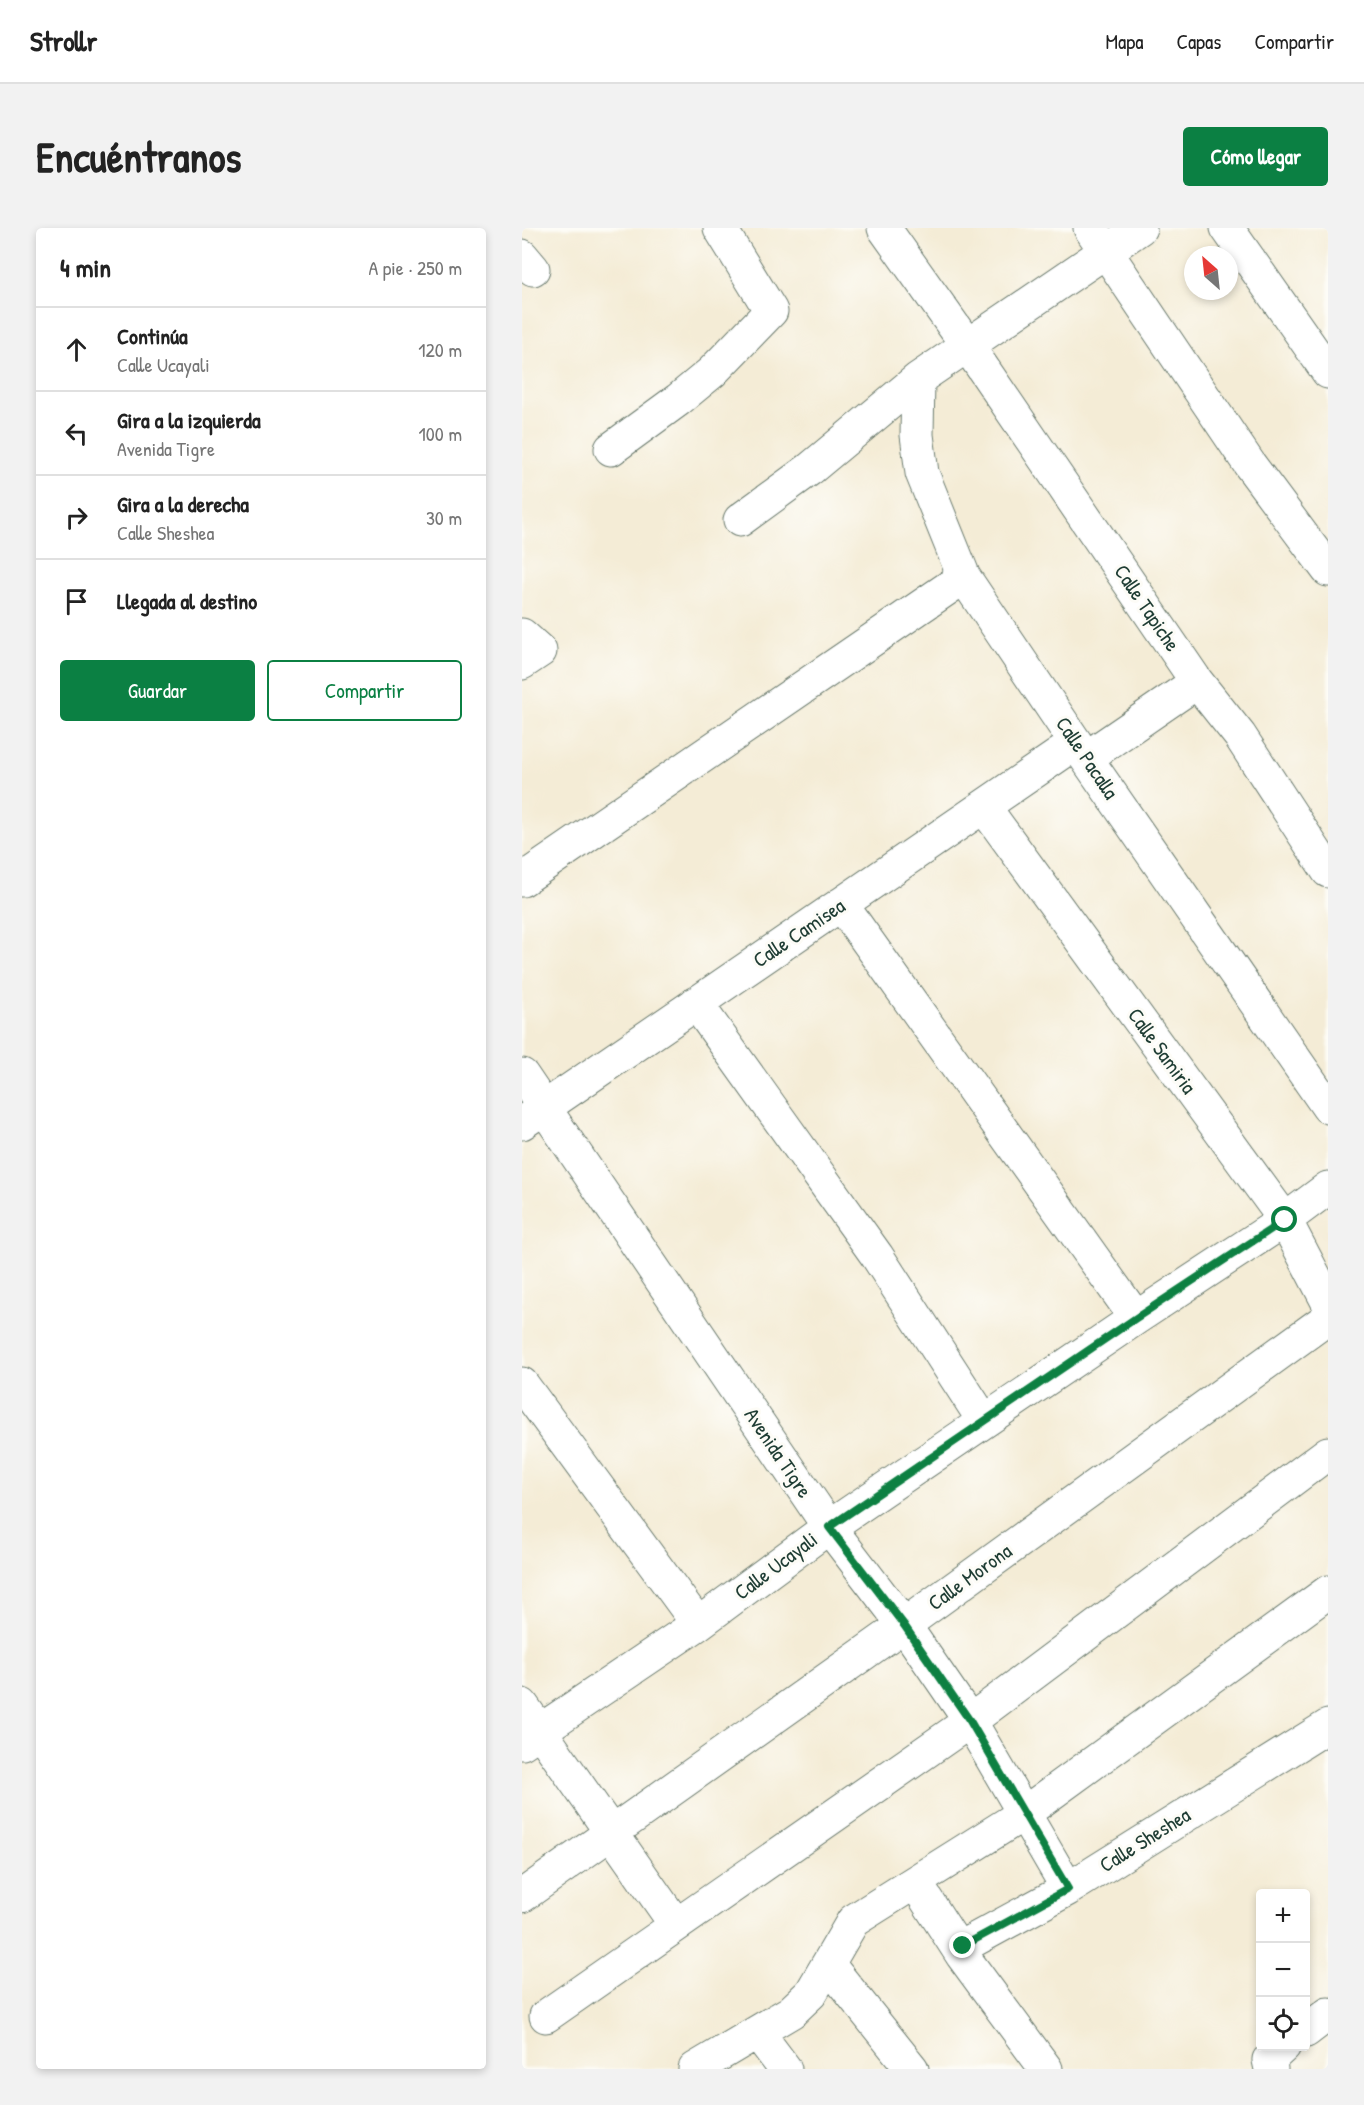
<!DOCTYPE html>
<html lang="es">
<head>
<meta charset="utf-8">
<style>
  :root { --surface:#fff; --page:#f2f2f2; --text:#222; --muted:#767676; --line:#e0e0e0; --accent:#0b8043 }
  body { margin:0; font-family:"Patrick Hand",sans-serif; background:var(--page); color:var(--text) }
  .controls { position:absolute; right:18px; bottom:18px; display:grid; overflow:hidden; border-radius:6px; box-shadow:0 3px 9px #0003 }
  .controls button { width:54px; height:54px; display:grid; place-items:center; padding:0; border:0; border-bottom:2px solid var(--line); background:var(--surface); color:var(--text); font:30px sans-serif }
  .compass { position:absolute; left:662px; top:18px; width:54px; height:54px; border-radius:50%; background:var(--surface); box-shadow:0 3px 9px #0003; rotate:333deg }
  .stop { position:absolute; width:18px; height:18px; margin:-14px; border:4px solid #0b8043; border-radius:50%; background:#fff }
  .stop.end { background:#0b8043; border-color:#fff; box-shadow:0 2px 6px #0008 }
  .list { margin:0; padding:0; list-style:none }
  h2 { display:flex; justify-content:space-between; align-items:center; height:78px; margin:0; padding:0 24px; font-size:26px }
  h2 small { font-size:20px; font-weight:400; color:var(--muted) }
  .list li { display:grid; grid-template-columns:39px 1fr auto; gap:18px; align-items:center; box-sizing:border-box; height:84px; padding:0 24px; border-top:2px solid var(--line) }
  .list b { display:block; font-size:22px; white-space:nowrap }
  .list p { margin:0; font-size:20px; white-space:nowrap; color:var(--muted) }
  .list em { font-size:20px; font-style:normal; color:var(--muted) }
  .actions { display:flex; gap:12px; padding:18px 24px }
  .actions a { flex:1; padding:14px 0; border:2px solid var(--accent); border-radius:6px; text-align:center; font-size:21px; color:var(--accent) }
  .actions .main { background:var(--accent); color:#fff }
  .icon { flex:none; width:33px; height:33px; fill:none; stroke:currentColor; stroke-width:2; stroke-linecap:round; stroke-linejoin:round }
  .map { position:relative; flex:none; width:806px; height:1841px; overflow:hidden; border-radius:6px }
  header { display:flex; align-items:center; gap:36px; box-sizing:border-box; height:84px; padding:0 30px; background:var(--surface); border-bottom:2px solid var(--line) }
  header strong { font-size:28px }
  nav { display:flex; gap:33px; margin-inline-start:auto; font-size:21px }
  .intro { display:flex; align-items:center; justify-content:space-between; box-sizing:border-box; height:144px; padding:0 36px }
  h1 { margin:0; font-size:42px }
  .button { padding:15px 27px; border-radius:6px; background:var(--accent); color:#fff; font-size:21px; font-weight:700 }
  main { display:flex; gap:36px; padding:0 36px }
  aside { flex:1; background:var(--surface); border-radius:6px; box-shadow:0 3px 9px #0003 }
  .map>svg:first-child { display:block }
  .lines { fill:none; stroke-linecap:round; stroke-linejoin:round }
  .minor-casing { stroke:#6a7a6d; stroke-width:35 }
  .minor { stroke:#fff; stroke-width:33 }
  .route { stroke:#0b8043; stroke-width:8 }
  .labels { text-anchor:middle; stroke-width:6; stroke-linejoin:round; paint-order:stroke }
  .street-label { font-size:21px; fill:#1f3d34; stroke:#fdfcf7 }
</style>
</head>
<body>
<header>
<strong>Strollr</strong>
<nav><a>Mapa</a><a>Capas</a><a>Compartir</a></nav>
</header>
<div class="intro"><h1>Encuéntranos</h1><a class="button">Cómo llegar</a></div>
<main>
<aside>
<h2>4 min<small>A pie · 250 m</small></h2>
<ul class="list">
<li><svg class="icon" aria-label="ahead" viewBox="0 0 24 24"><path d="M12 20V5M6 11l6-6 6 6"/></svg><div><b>Continúa</b><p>Calle Ucayali</p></div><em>120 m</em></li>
<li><svg class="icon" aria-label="left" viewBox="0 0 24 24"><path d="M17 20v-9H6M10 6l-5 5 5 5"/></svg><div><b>Gira a la izquierda</b><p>Avenida Tigre</p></div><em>100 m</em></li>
<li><svg class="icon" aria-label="right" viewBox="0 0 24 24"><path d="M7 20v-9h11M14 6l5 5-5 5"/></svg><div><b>Gira a la derecha</b><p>Calle Sheshea</p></div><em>30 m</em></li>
<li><svg class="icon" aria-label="arrive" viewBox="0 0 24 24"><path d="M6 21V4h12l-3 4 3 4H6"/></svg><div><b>Llegada al destino</b></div></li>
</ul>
<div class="actions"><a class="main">Guardar</a><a>Compartir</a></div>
</aside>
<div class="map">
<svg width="806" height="1841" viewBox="0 0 806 1841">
  <rect width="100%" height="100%" fill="#fdfcf7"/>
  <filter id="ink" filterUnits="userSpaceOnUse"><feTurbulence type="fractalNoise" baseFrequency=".0167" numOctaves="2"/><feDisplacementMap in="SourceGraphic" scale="12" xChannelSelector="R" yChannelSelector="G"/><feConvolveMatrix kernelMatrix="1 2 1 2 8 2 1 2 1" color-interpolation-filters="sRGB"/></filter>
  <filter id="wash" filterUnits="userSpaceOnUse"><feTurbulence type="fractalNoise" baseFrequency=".008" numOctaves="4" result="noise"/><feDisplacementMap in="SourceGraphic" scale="24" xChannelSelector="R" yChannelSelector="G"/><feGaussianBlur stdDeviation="1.35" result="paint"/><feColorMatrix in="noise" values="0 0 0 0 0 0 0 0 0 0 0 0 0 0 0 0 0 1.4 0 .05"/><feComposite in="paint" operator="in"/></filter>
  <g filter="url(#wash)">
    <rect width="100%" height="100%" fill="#f4ecd6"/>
  </g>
  <g filter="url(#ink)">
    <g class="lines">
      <defs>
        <path id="minor" d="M362 0 445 117 675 454 718 508 806 643
          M568 0 728 237 806 342
          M705 0 806 144
          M0 28 11 41
          M396 151 395 207 400 245 442 349 564 530 806 879
          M89 221 156 172 190 144 249 83 198 0
          M218 292 288 241 396 151 618 0
          M0 407 18 423 0 435
          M564 530 675 454
          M462 579 763 992 806 1074
          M0 652 442 349
          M319 676 614 1090
          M174 775 355 1028 462 1193
          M0 847 307 1299 382 1397 448 1493 546 1661
          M0 895 554 515
          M0 1156 176 1396
          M0 1477 154 1697
          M0 1515 176 1396 307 1299 614 1090 763 992 806 960
          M393 1654 440 1727 524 1841
          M0 1668 382 1397 806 1090
          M438 1722 441 1718 546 1661 806 1498
          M306 1736 390 1841
          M24 1788 448 1493 806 1225
          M784 1803 806 1786
          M236 1805 263 1841
          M173 1841 269 1784 289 1765 331 1693 501 1586 806 1364
          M749 1841 747 1832 762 1818"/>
      </defs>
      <use href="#minor" class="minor-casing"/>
      <use href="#minor" class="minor"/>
    </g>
  </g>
  <g class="lines" filter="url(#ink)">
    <path class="route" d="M441 1718 546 1661 448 1493 382 1397 307 1299 614 1090 763 992"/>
  </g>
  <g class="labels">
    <g class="street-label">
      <text transform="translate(625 380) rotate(56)" y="7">Calle Tapiche</text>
      <text transform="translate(565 530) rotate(56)" y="7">Calle Pacalla</text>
      <text transform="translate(277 705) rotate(-34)" y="7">Calle Camisea</text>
      <text transform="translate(640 823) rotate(54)" y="7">Calle Samiria</text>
      <text transform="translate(256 1225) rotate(56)" y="7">Avenida Tigre</text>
      <text transform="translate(254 1338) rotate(-37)" y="7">Calle Ucayali</text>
      <text transform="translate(448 1349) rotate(-36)" y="7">Calle Morona</text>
      <text transform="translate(623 1612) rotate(-32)" y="7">Calle Sheshea</text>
    </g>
  </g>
</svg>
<div class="controls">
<button>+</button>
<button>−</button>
<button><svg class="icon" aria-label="locate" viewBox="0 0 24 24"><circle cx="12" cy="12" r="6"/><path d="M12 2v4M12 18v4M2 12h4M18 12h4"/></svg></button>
</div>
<svg class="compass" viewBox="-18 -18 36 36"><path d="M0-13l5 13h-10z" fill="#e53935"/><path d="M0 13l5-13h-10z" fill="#767676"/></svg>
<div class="stop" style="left:763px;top:992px"></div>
<div class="stop end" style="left:441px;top:1718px"></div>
</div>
</main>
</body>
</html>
